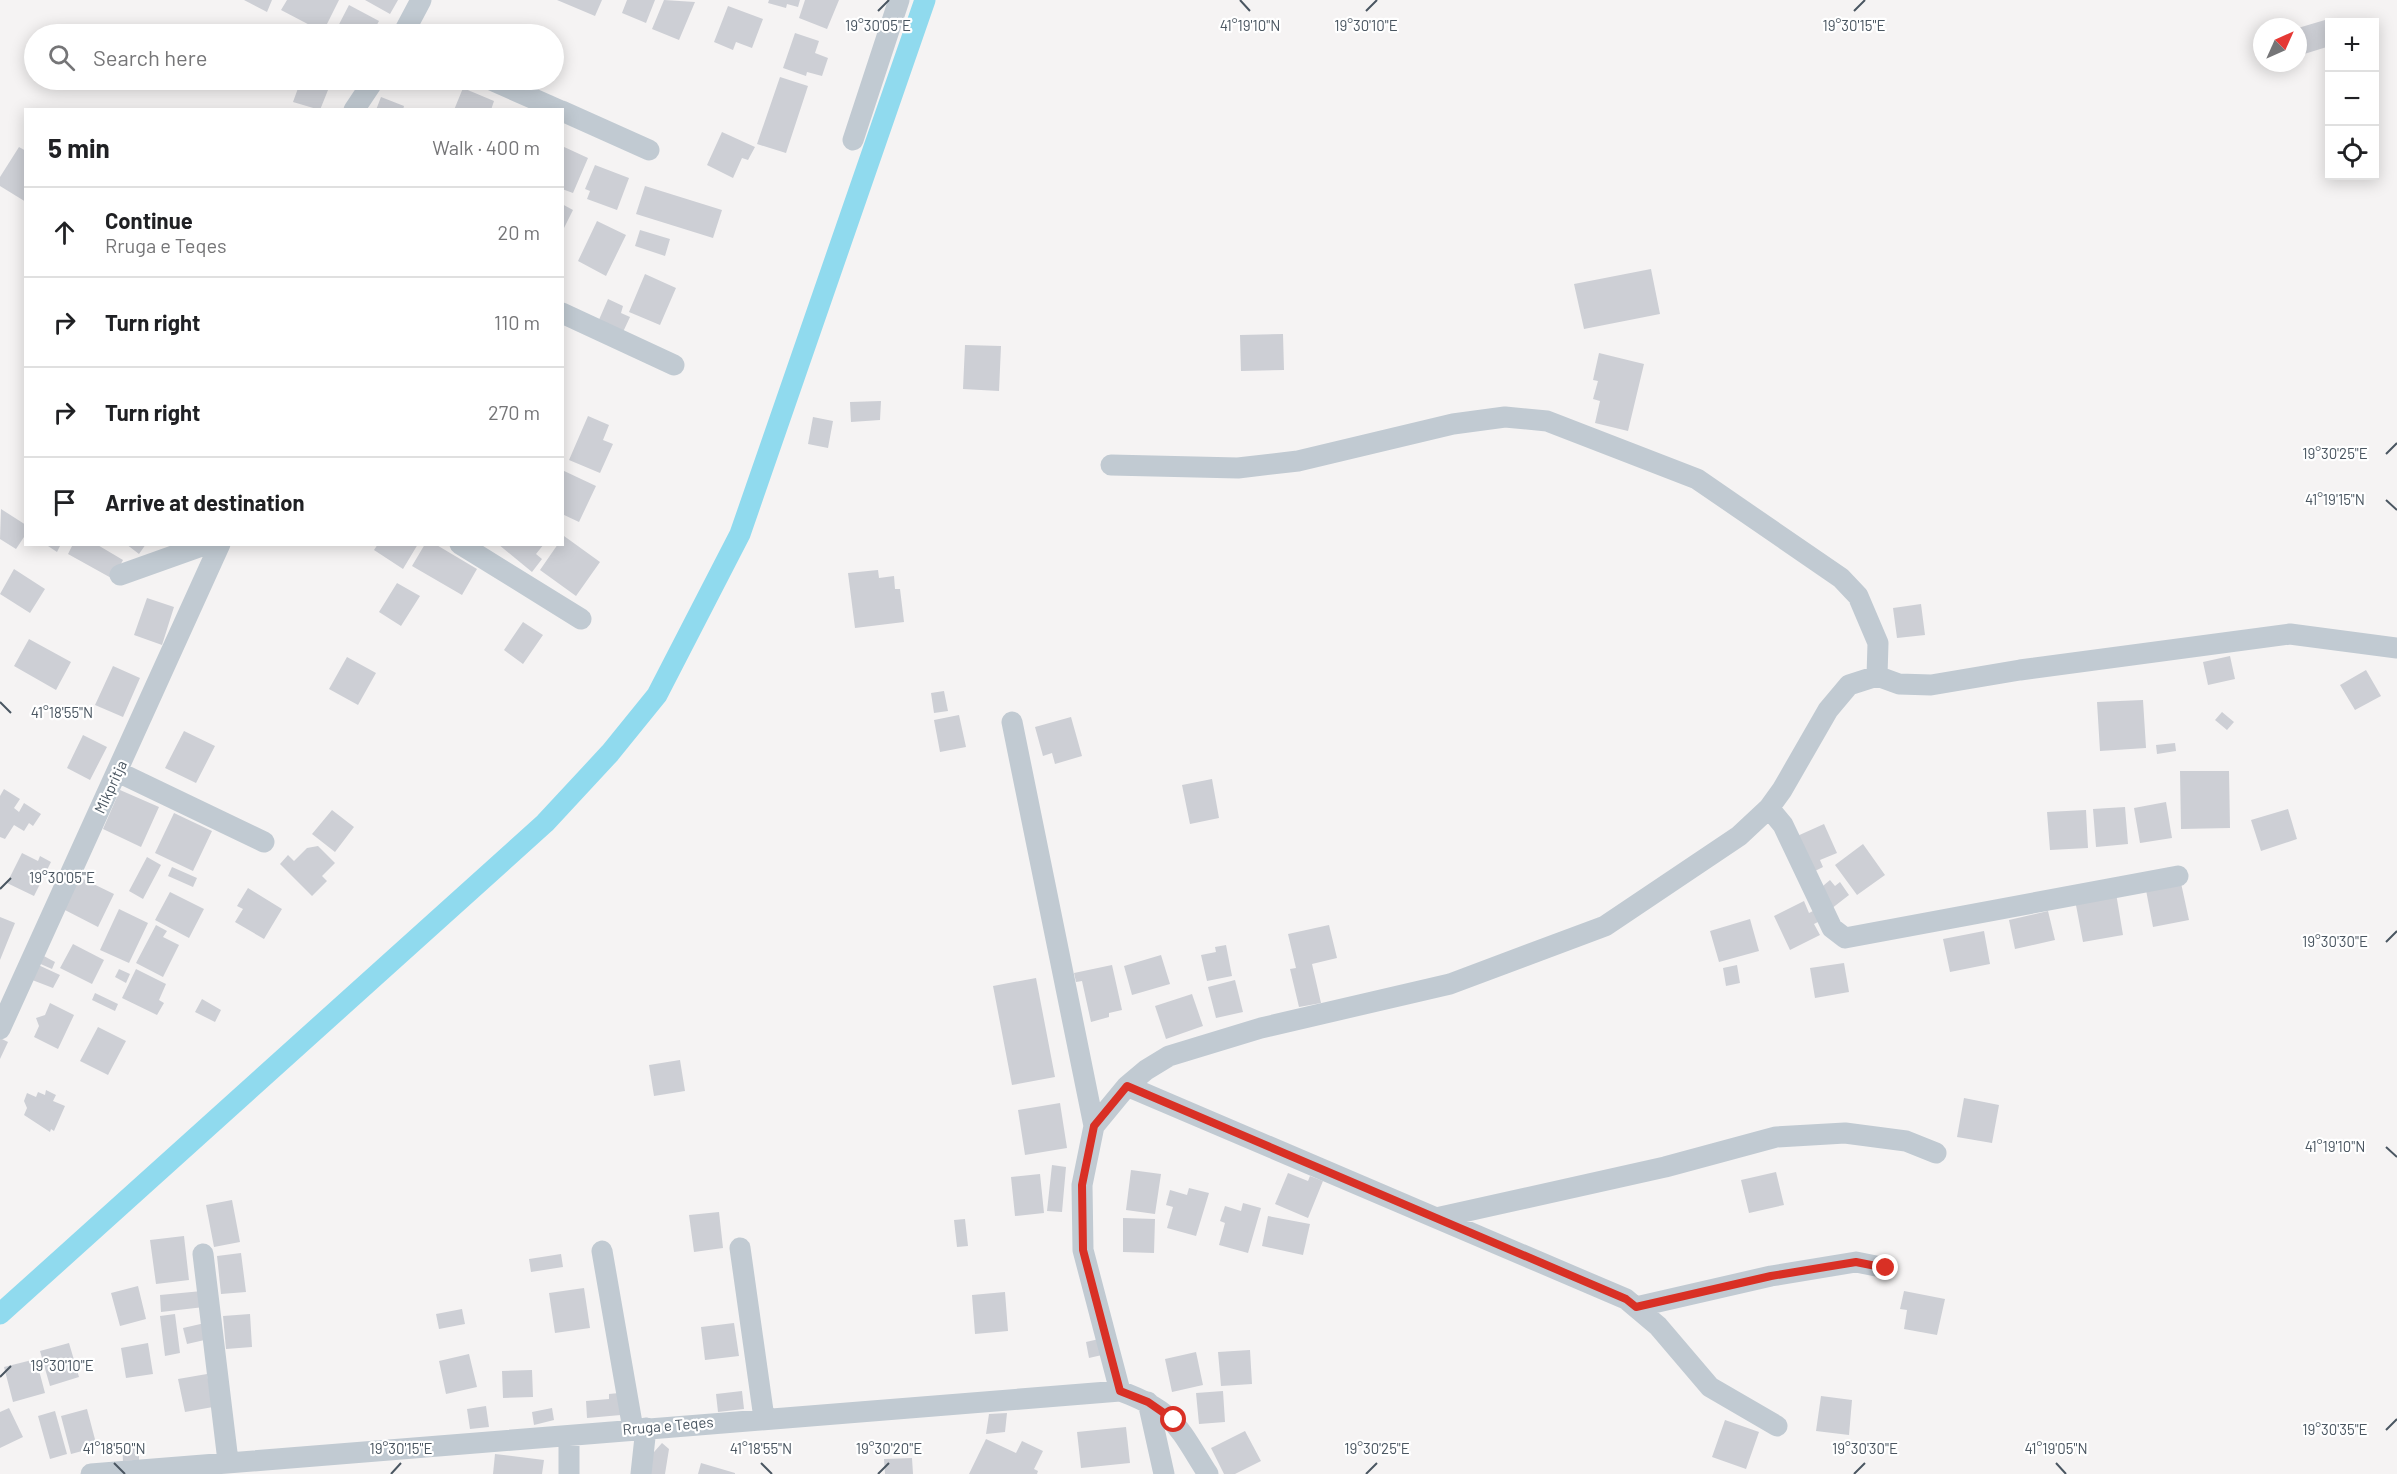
<!DOCTYPE html>
<html lang="en">
<head>
<meta charset="utf-8">
<style>
  :root { --surface:#fff; --page:#f6f6f6; --text:#202124; --muted:#757577; --line:#e0e0e0 }
  body { margin:0; font-family:Barlow,sans-serif; background:var(--page); color:var(--text) }
  .controls { position:absolute; right:18px; top:18px; display:grid; overflow:hidden; border-radius:0px; box-shadow:0 3px 15px #0003 }
  .controls button { width:54px; height:54px; display:grid; place-items:center; padding:0; border:0; border-bottom:2px solid var(--line); background:var(--surface); color:var(--text); font:30px sans-serif }
  .compass { position:absolute; left:2253px; top:18px; width:54px; height:54px; border-radius:50%; background:var(--surface); box-shadow:0 3px 15px #0003; rotate:45deg }
  .stop { position:absolute; width:18px; height:18px; margin:-14px; border:4px solid #d93025; border-radius:50%; background:#fff }
  .stop.end { background:#d93025; border-color:#fff; box-shadow:0 2px 6px #0008 }
  .list { margin:0; padding:0; list-style:none }
  h2 { display:flex; justify-content:space-between; align-items:center; height:78px; margin:0; padding:0 24px; font-size:26px }
  h2 small { font-size:20px; font-weight:400; color:var(--muted) }
  .list li { display:grid; grid-template-columns:39px 1fr auto; gap:18px; align-items:center; box-sizing:border-box; height:90px; padding:0 24px; border-top:2px solid var(--line) }
  .list b { display:block; font-size:22px; white-space:nowrap }
  .list p { margin:0; font-size:20px; white-space:nowrap; color:var(--muted) }
  .list em { font-size:20px; font-style:normal; color:var(--muted) }
  .icon { flex:none; width:33px; height:33px; fill:none; stroke:currentColor; stroke-width:2; stroke-linecap:round; stroke-linejoin:round }
  .map { position:relative; flex:none; width:2397px; height:1474px; overflow:hidden }
  .search { position:absolute; background:var(--surface); box-shadow:0 3px 15px #0003; left:24px; top:24px; width:540px; height:66px; display:flex; align-items:center; gap:15px; box-sizing:border-box; padding:0 21px; border-radius:33px; color:var(--muted); font-size:22px }
  .panel { position:absolute; background:var(--surface); box-shadow:0 3px 15px #0003; left:24px; top:108px; width:540px; height:438px; border-radius:0px }
  .map>svg:first-child { display:block }
  .lines { fill:none; stroke-linecap:round; stroke-linejoin:round }
  .canal { stroke:#90daee; stroke-width:21 }
  .building { fill:#cdcfd5 }
  .minor { stroke:#c1cad2; stroke-width:21 }
  .route { stroke:#d93025; stroke-width:8 }
  .ticks { fill:none; stroke:#4a5661; stroke-width:2 }
  .labels { text-anchor:middle; stroke-width:4.5; stroke-linejoin:round; paint-order:stroke }
  .street-label { font-size:15px; fill:#4a5661; stroke:#fff }
  .ticks-label { font-size:15px; text-anchor:middle; fill:#4a5661; stroke:#fff; stroke-width:4.5; stroke-linejoin:round; paint-order:stroke }
</style>
</head>
<body>
<div class="map">
<svg width="2397" height="1474" viewBox="0 0 2397 1474">
  <rect width="100%" height="100%" fill="#f5f3f3"/>
  <g class="lines">
    <path class="canal" d="M0 1314 545 823 610 753 657 695 740 534 925 0"/>
  </g>
  <path class="building" d="M244 0H272L267 12Z
    M287 0H339L323 32 281 10Z
    M365 0H398L390 14Z
    M557 0H602L595 16Z
    M627 0H655L646 23 622 13Z
    M664 0 695 2 679 40 652 29Z
    M769 0H800L798 7 787 4 786 8 768 3Z
    M805 0H839L827 29 799 18Z
    M349 5 379 21 372 34H334Z
    M728 6 763 19 752 48 736 42 733 50 714 42Z
    M2325 20 2330 46 2301 55 2298 28Z
    M795 33 819 41 815 53 828 58 822 76 807 72 806 76 783 68Z
    M780 77 808 86 786 153 757 144Z
    M301 80H332L320 110 293 102Z
    M463 88 494 101 491 110H454Z
    M381 97 404 106 403 110H376Z
    M722 132 755 147 748 160 742 158 733 178 707 165Z
    M562 146 588 158 573 193 562 189Z
    M19 147 26 151V202L0 186V177Z
    M595 165 629 178 617 210 587 199 590 191 585 189Z
    M645 186 722 210 713 238 636 214Z
    M562 204 573 210 562 232Z
    M597 221 626 235 606 276 578 261Z
    M640 230 670 239 665 256 635 246Z
    M1651 269 1660 314 1584 329 1574 284Z
    M645 274 676 288 660 325 629 312Z
    M608 299 623 306 621 313 630 317 623 332 598 322Z
    M1283 334 1284 370 1241 371 1240 335Z
    M965 345 1001 346 999 391 963 389Z
    M1599 353 1644 364 1628 431 1595 423 1600 401 1593 399 1598 381 1593 380Z
    M881 401 880 420 851 422 850 402Z
    M588 416 609 425 603 440 613 444 600 473 569 460Z
    M813 417 833 421 828 448 808 444Z
    M562 470 596 486 579 522 562 514Z
    M1 509 26 525V534L16 549 0 539Z
    M564 536 600 562 576 596 540 570 558 544H562Z
    M45 544H61L57 552Z
    M73 544H96L123 560 113 579 68 554Z
    M126 544H146L139 554Z
    M378 544H418L403 569 374 550Z
    M425 544H435L477 569 462 595 412 566Z
    M498 544H544L536 554 542 559 532 572Z
    M14 569 45 589 30 613 0 594Z
    M878 570 879 578 894 576 895 589H900L904 622 855 628 848 573Z
    M397 583 420 596 401 626 379 612Z
    M147 598 174 607 162 645 134 635Z
    M1921 604 1925 635 1897 638 1893 608Z
    M523 622 543 635 523 664 504 650Z
    M29 639 71 662 56 690 14 666Z
    M2230 656 2235 679 2208 685 2203 662Z
    M347 657 376 673 358 705 329 689Z
    M113 666 140 678 123 717 95 705Z
    M2366 670 2381 696 2355 710 2340 685Z
    M944 691 948 711 934 713 931 693Z
    M2143 700 2146 748 2100 751 2097 702Z
    M2222 712 2234 722 2227 730 2215 720Z
    M959 715 966 747 940 752 934 720Z
    M1071 717 1082 756 1055 764 1052 753 1043 756 1035 727Z
    M184 731 215 746 196 783 165 768Z
    M83 735 107 747 90 780 67 768Z
    M2175 743 2176 751 2157 754 2156 745Z
    M2180 771H2229L2230 828 2181 829Z
    M1212 779 1219 818 1190 824 1182 785Z
    M4 789 20 799 14 808 19 812 24 803 41 814 33 826 29 823 24 831 14 825 5 839 0 837V796Z
    M120 790 159 807 141 847 103 829Z
    M2166 802 2172 838 2140 843 2134 808Z
    M2125 807 2128 844 2096 847 2093 809Z
    M2288 809 2297 839 2261 851 2251 820Z
    M332 810 354 827 335 852 312 834Z
    M2086 810 2088 848 2050 850 2047 812Z
    M174 813 212 831 193 871 155 853Z
    M1824 824 1837 853 1820 860 1823 867 1811 873 1795 837Z
    M1863 844 1885 875 1857 895 1835 865Z
    M318 846 335 863 322 876 327 881 312 896 280 864 288 855 294 861 307 848Z
    M22 853 38 861 40 856 51 862 34 896 7 883Z
    M147 857 161 865 143 899 129 891Z
    M172 867 197 878 193 887 168 876Z
    M79 877 114 894 98 927 63 909Z
    M1830 880 1835 886 1840 882 1849 895 1831 909 1817 891Z
    M2181 883 2189 920 2153 927 2146 890Z
    M248 888 282 909 264 939 235 922 243 909 237 906Z
    M170 892 204 909 189 938 155 920Z
    M2116 893 2123 935 2083 942 2075 900Z
    M1804 901 1809 913 1817 909 1822 920 1814 924 1820 935 1790 950 1774 916Z
    M119 909 148 923 129 963 100 950Z
    M2048 911 2055 940 2015 949 2009 920Z
    M0 917 15 923 0 960Z
    M1750 919 1759 951 1719 962 1710 931Z
    M156 925 167 931 163 937 179 945 163 977 136 963Z
    M1329 925 1337 958 1312 964 1321 1003 1299 1007 1290 969 1296 968 1288 934Z
    M1984 931 1990 964 1950 972 1943 939Z
    M73 944 104 960 92 984 60 968Z
    M1226 945 1232 976 1207 981 1201 955 1216 952 1215 947Z
    M40 954 55 962 52 969 36 962Z
    M1161 955 1170 984 1132 995 1124 966Z
    M34 963 60 975 53 988 27 978Z
    M1844 963 1849 992 1815 998 1810 968Z
    M1112 965 1122 1010 1109 1013V1017L1091 1022 1082 981 1076 982 1074 973Z
    M1737 965 1740 983 1726 986 1723 968Z
    M119 969 130 974 126 983 115 977Z
    M136 969 166 984 159 1000 164 1003 157 1015 122 998Z
    M1036 978 1055 1077 1012 1085 993 986Z
    M1235 980 1243 1012 1216 1018 1208 987Z
    M95 993 118 1004 115 1011 92 1000Z
    M1192 994 1203 1026 1166 1039 1155 1006Z
    M202 999 221 1010 215 1022 195 1012Z
    M50 1003 74 1015 58 1049 34 1037 39 1026 36 1018 45 1015Z
    M98 1027 126 1041 108 1075 80 1061Z
    M0 1038 8 1042 0 1059Z
    M680 1060 685 1091 654 1096 649 1065Z
    M46 1090 56 1095 53 1101 65 1106 54 1131 51 1129 50 1132 24 1115 27 1108 24 1101 27 1093 36 1097 38 1092 45 1095Z
    M1964 1098 1999 1105 1992 1143 1957 1137Z
    M1060 1103 1067 1148 1025 1155 1018 1110Z
    M1052 1165 1066 1167 1062 1212 1047 1211Z
    M1131 1170 1161 1174 1155 1214 1126 1210Z
    M1776 1172 1784 1205 1749 1213 1741 1180Z
    M1288 1173 1308 1181 1310 1176 1323 1181 1308 1218 1275 1204Z
    M1040 1174 1044 1213 1015 1216 1011 1177Z
    M1189 1188 1209 1193 1196 1236 1167 1228 1173 1207 1166 1205 1170 1190 1187 1195Z
    M232 1200 240 1242 214 1247 206 1205Z
    M1243 1203 1261 1208 1248 1253 1219 1245 1225 1223 1220 1221 1225 1206 1241 1211Z
    M719 1212 723 1248 694 1252 689 1215Z
    M1268 1216 1310 1224 1303 1255 1262 1246Z
    M1123 1218 1155 1219 1154 1253 1123 1252Z
    M965 1219 968 1246 957 1247 954 1220Z
    M184 1236 189 1280 156 1284 150 1240Z
    M241 1253 246 1292 221 1294 217 1256Z
    M561 1254 563 1267 531 1272 529 1259Z
    M138 1286 146 1319 120 1326 111 1293Z
    M584 1288 590 1328 555 1333 549 1293Z
    M202 1291 204 1307 161 1312 160 1295Z
    M1904 1291 1945 1299 1937 1335 1904 1329 1907 1310 1900 1309Z
    M1005 1292 1008 1331 975 1334 972 1295Z
    M462 1309 465 1324 439 1329 436 1314Z
    M175 1314 180 1353 165 1356 160 1316Z
    M250 1314 252 1347 226 1349 223 1316Z
    M205 1323 209 1339 187 1344 183 1328Z
    M734 1323 739 1356 705 1360 701 1327Z
    M1099 1339 1102 1355 1089 1358 1086 1342Z
    M69 1343 79 1377 50 1386 40 1351Z
    M148 1343 153 1374 126 1378 121 1348Z
    M1250 1350 1252 1384 1221 1386 1218 1352Z
    M1196 1352 1203 1385 1172 1392 1165 1359Z
    M469 1354 477 1387 446 1394 439 1361Z
    M36 1359 45 1393 13 1402 4 1367Z
    M532 1370 533 1397 503 1398 502 1371Z
    M207 1374 213 1407 185 1412 178 1379Z
    M742 1391 744 1409 718 1412 716 1394Z
    M1223 1391 1225 1422 1199 1424 1196 1393Z
    M619 1393 621 1415 587 1418 586 1401 609 1399V1394Z
    M1821 1396 1852 1400 1849 1435 1816 1431Z
    M486 1406 489 1427 470 1429 467 1409Z
    M9 1408 23 1437 0 1448V1412Z
    M552 1408 554 1420 534 1425 532 1412Z
    M87 1409 97 1447 71 1454 61 1416Z
    M55 1411 67 1454 50 1459 38 1416Z
    M1007 1413 1005 1432 986 1434 989 1414Z
    M1725 1420 1759 1432 1746 1469 1712 1457Z
    M1126 1427 1130 1463 1081 1468 1077 1432Z
    M1245 1431 1261 1461 1235 1474H1224L1211 1448Z
    M986 1439 1016 1453 1022 1441 1043 1451 1034 1469 1038 1471 1037 1474H969Z
    M662 1443 669 1449 665 1474H647L650 1452H654Z
    M122 1444H139V1460L123 1461Z
    M495 1454 544 1460 542 1474H493Z
    M912 1458 913 1474H885L884 1459Z
    M701 1463 735 1473V1474H698Z"/>
  <g class="lines">
    <path class="minor" d="M403 34 421 0
      M491 80 559 110
      M354 110 374 80
      M562 111 649 150
      M853 140 899 0
      M562 313 674 365
      M1111 465 1238 468 1298 461 1453 424 1505 417 1547 421 1697 479 1841 578 1858 596 1878 643 1877 676
      M460 544 581 619
      M120 575 207 544
      M1012 722 1094 1126
      M118 772 264 842
      M1769 808 1783 825 1832 928 1845 938 2178 876
      M0 1029 220 544
      M1127 1086 1626 1299 1658 1326 1710 1387 1777 1426
      M1436 1218 1665 1167 1776 1137 1845 1133 1906 1141 1936 1153
      M740 1248 764 1418
      M602 1251 633 1429
      M203 1254 228 1461
      M1636 1307 1771 1276 1856 1262 1886 1268
      M1120 1391 1083 1250 1082 1185 1094 1126 1127 1086 1146 1070 1169 1056 1261 1028 1450 984 1605 926 1739 836 1769 808 1782 790 1828 710 1849 685 1877 676 1899 684 1931 685 2020 670 2290 634 2397 648
      M1148 1402 1164 1474
      M91 1474 1120 1391C1175 1411 1178 1427 1208 1474
      M569 1474V1436
      M641 1474 646 1428"/>
  </g>
  <g class="lines">
    <path class="route" d="M1174 1420 1148 1402 1120 1391 1083 1250 1082 1185 1094 1126 1127 1086 1626 1299 1636 1307 1771 1276 1856 1262 1886 1268"/>
  </g>
  <path class="ticks" d="M1240 0 1250 11M878 11 889 0M1366 11 1377 0M1854 11 1865 0M2386 454 2397 443M2386 500 2397 510M0 702 11 713M0 889 11 878M2386 942 2397 931M2386 1147 2397 1157M0 1377 11 1366M2386 1430 2397 1419M114 1463 125 1474M761 1463 772 1474M2056 1463 2066 1474M391 1474 401 1463M878 1474 889 1463M1366 1474 1377 1463M1854 1474 1865 1463"/>
  <g class="labels">
    <g class="street-label">
      <text transform="translate(111 787) rotate(-65)" y="5">Mikpritja</text>
      <text transform="translate(668 1426) rotate(-5)" y="5">Rruga e Teqes</text>
    </g>
  </g>
  <g class="ticks-label">
    <text x="878" y="31">19°30'05"E</text>
    <text x="1250" y="31">41°19'10"N</text>
    <text x="1366" y="31">19°30'10"E</text>
    <text x="1854" y="31">19°30'15"E</text>
    <text x="2335" y="459">19°30'25"E</text>
    <text x="2335" y="505">41°19'15"N</text>
    <text x="62" y="718">41°18'55"N</text>
    <text x="62" y="883">19°30'05"E</text>
    <text x="2335" y="947">19°30'30"E</text>
    <text x="2335" y="1152">41°19'10"N</text>
    <text x="62" y="1371">19°30'10"E</text>
    <text x="2335" y="1435">19°30'35"E</text>
    <text x="114" y="1454">41°18'50"N</text>
    <text x="401" y="1454">19°30'15"E</text>
    <text x="761" y="1454">41°18'55"N</text>
    <text x="889" y="1454">19°30'20"E</text>
    <text x="1377" y="1454">19°30'25"E</text>
    <text x="1865" y="1454">19°30'30"E</text>
    <text x="2056" y="1454">41°19'05"N</text>
  </g>
</svg>
<div class="controls">
<button>+</button>
<button>−</button>
<button><svg class="icon" aria-label="locate" viewBox="0 0 24 24"><circle cx="12" cy="12" r="6"/><path d="M12 2v4M12 18v4M2 12h4M18 12h4"/></svg></button>
</div>
<svg class="compass" viewBox="-18 -18 36 36"><path d="M0-13l5 13h-10z" fill="#e53935"/><path d="M0 13l5-13h-10z" fill="#757577"/></svg>
<div class="stop" style="left:1174px;top:1420px"></div>
<div class="stop end" style="left:1886px;top:1268px"></div>
<div class="search"><svg class="icon" aria-label="search" viewBox="0 0 24 24"><circle cx="10" cy="10" r="6"/><path d="M15 15l6 6"/></svg>Search here</div>
<section class="panel">
<h2>5 min<small>Walk · 400 m</small></h2>
<ul class="list">
<li><svg class="icon" aria-label="ahead" viewBox="0 0 24 24"><path d="M12 20V5M6 11l6-6 6 6"/></svg><div><b>Continue</b><p>Rruga e Teqes</p></div><em>20 m</em></li>
<li><svg class="icon" aria-label="right" viewBox="0 0 24 24"><path d="M7 20v-9h11M14 6l5 5-5 5"/></svg><div><b>Turn right</b></div><em>110 m</em></li>
<li><svg class="icon" aria-label="right" viewBox="0 0 24 24"><path d="M7 20v-9h11M14 6l5 5-5 5"/></svg><div><b>Turn right</b></div><em>270 m</em></li>
<li><svg class="icon" aria-label="arrive" viewBox="0 0 24 24"><path d="M6 21V4h12l-3 4 3 4H6"/></svg><div><b>Arrive at destination</b></div></li>
</ul>
</section>
</div>
</body>
</html>
